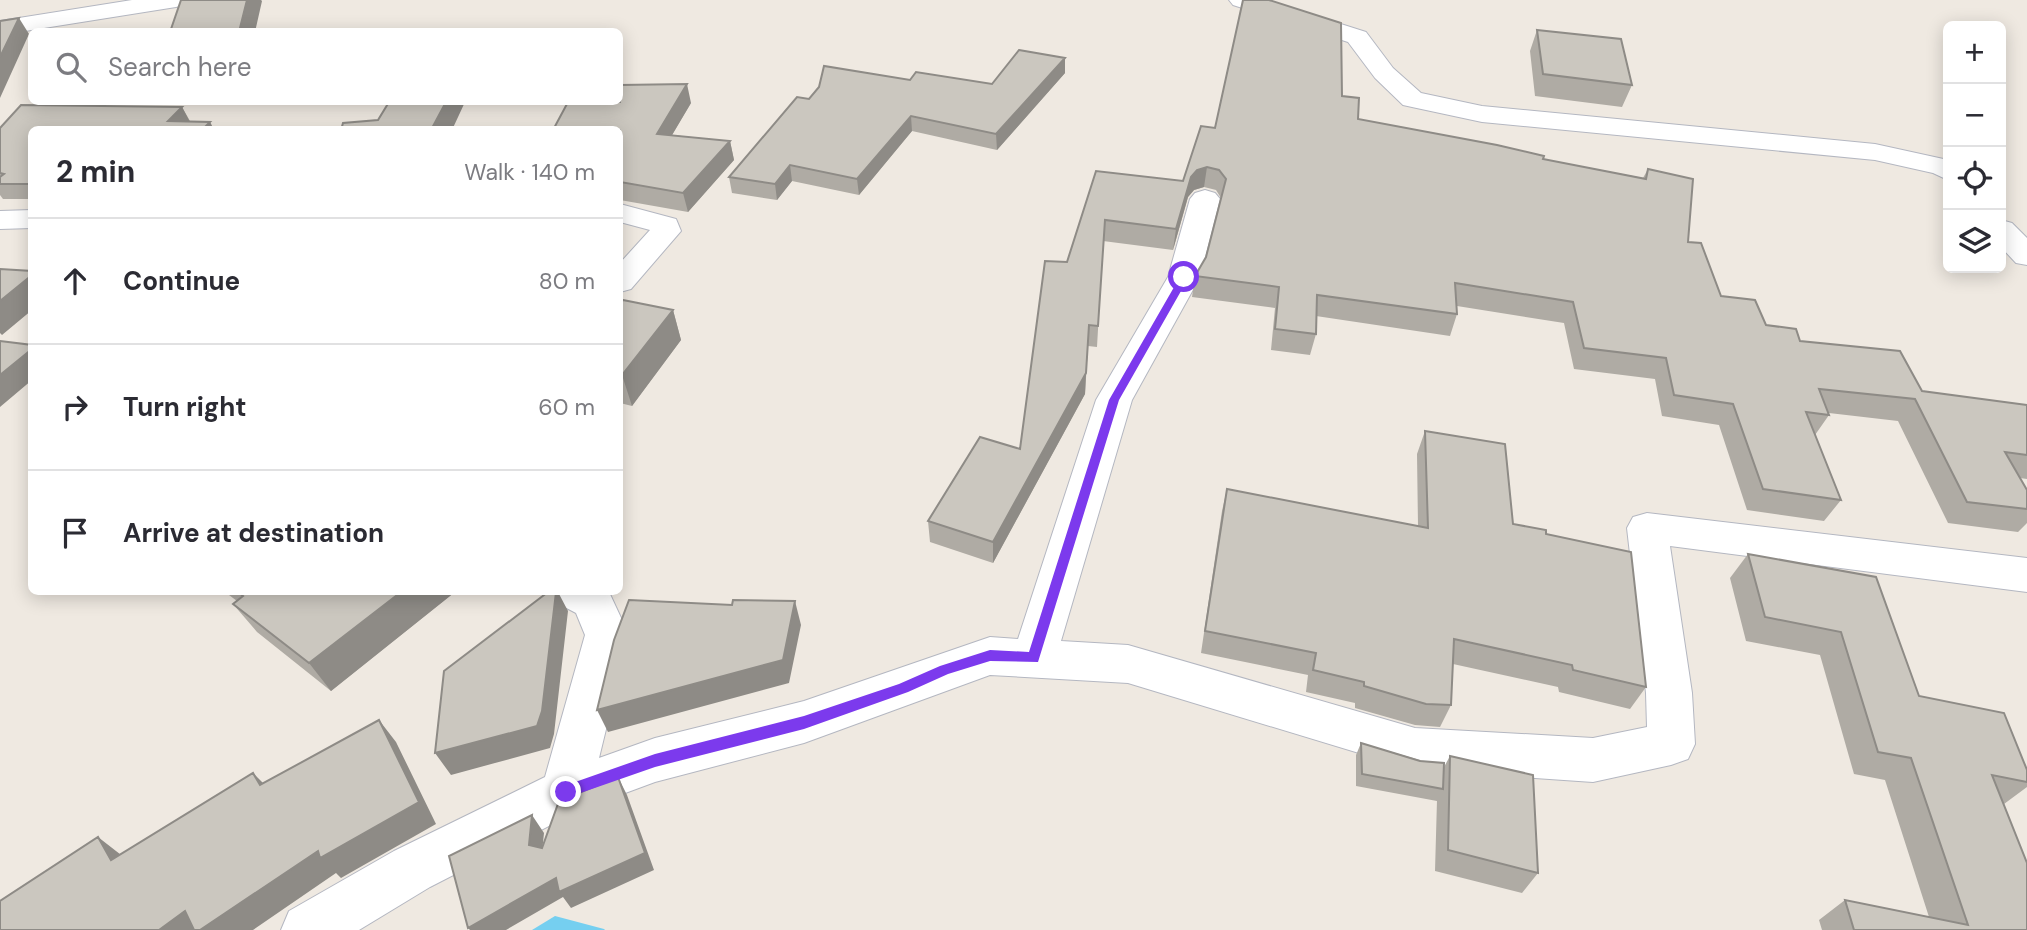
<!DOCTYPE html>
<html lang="en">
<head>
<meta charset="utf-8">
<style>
  :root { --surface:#fff; --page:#f2f2f3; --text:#2b2b33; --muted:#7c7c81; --line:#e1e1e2 }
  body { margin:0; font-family:"DM Sans",sans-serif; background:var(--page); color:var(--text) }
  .controls { position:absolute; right:21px; top:21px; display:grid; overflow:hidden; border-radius:10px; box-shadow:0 4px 18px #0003 }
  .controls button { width:63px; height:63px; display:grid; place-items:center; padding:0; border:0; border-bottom:2px solid var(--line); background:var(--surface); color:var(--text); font:35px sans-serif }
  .stop { position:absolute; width:21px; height:21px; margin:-16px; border:5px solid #7c3aed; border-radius:50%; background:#fff }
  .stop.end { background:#7c3aed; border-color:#fff; box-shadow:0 2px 7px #0008 }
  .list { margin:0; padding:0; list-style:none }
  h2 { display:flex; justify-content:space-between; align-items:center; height:91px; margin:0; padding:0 28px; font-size:30px }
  h2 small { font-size:23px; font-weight:400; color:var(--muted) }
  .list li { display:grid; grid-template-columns:46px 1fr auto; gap:21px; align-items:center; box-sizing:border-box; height:126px; padding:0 28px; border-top:2px solid var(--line) }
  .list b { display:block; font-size:26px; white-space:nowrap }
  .list em { font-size:23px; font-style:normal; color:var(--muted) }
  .icon { flex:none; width:38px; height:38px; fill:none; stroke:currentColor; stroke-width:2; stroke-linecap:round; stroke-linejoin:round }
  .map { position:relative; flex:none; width:2027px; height:930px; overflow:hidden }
  .search { position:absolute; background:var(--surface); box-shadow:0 4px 18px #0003; left:28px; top:28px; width:595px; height:77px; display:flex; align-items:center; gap:18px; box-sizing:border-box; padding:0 24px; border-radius:10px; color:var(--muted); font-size:26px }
  .panel { position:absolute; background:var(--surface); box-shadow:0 4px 18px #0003; left:28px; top:126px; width:595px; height:469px; border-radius:10px }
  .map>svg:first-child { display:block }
  .water { fill:#75cff0 }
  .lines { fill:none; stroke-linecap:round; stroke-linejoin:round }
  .minor-casing { stroke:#b4b7c1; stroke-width:2 }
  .minor { fill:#fff; fill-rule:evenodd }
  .wall { fill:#afaba4 }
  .shaded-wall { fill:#8e8b86 }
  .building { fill:#cbc7bf; stroke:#8e8b86; stroke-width:2 }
  .route { fill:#7c3aed }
</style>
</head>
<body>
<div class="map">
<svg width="2027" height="930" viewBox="0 0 2027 930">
  <rect width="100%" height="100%" fill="#efe9e1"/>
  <path class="water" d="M555 916 604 929 605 930H532Z"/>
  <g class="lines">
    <defs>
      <path id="minor" d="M132 0H188L184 5 176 7 0 35V21Z
        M1229 0H1265L1366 32 1393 68 1421 93 1482 106 1875 144 1948 160V180L1933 173 1875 160 1482 122 1412 107 1403 105 1375 78 1348 42 1233 5Z
        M1205 190 1215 193 1220 199 1200 277 1132 400 1061 641 1128 645 1415 728 1593 738 1647 727 1646 693 1627 528 1633 517 1647 513 2027 558V592L1670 546 1692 693 1695 744 1688 759 1671 765 1593 782 1415 770 1128 683 990 675 804 743 655 782 582 809 430 887 359 930H281L289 911 394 851 545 777 585 635 576 613 559 604 553 592H609L629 635 599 758 655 738 804 701 990 637 1018 639 1096 400 1168 277 1190 199 1195 193Z
        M620 204 676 219 681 231 631 289 620 292V263L650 230 620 222Z
        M32 210V228L0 229V211Z
        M2001 220 2012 223 2027 238V265L2016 263 2001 247Z"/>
    </defs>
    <use href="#minor" class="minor-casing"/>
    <use href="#minor" class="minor"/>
  </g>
  <path class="wall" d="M1537 30 1632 85 1622 107 1535 96 1530 51Z
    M1065 58V73L997 150 912 131 859 195 792 181 777 200 732 193 729 177 809 99 992 84Z
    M1342 96 1358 119 1543 159 1643 178 1648 169 1688 242 1721 296 1766 325 1800 341 1922 391 2027 405V479L2020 478 2027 490V523L2018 532 1948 523 1898 421 1829 413V415L1815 435 1841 500 1824 521 1747 510 1719 425 1662 416 1655 379 1574 369 1564 323 1457 306V314L1450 336 1316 316V334L1310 355 1271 350 1275 308 1192 297 1195 276 1206 257 1221 198 1216 190 1204 187 1194 190 1188 197 1173 250 1103 241 1097 347 1088 346 1085 394 993 563 930 542 928 521 1020 449 1067 262 1096 171 1183 181 1215 128Z
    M691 103 672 135 730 141 734 160 688 212 620 200V130Z
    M182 107 190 121 210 122 214 130H32V199H3L0 195V128Z
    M620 304 673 310 681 340 632 406 620 403Z
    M1425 431 1513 524 1546 534 1646 687 1630 709 1559 692 1558 687 1453 664 1451 705 1440 727 1415 725 1355 708V703L1306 692 1308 675 1201 653 1222 511 1227 489 1418 526 1417 454Z
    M1748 554 1919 696 2027 770V787L2004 804 2027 930H1822L1819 920 1845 900 1929 917 1885 780 1854 774 1820 655 1746 641 1730 578Z
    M225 592H455L331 691 257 632 233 604 237 601Z
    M1361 743 1444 767 1450 756 1538 873 1522 893 1435 871 1437 800V801L1356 786V755Z"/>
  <path class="shaded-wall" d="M247 0H261L262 1 255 32H239Z
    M19 18 29 34 0 98V57Z
    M1065 58V73L997 150 996 134Z
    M687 84 691 103 662 152 657 134Z
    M446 102H465L452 130H431Z
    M182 107 190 122 168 121Z
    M911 116 912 131 859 195 857 179Z
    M210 122 214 130H202Z
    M730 141 734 160 688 212 683 193Z
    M790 165 792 181 777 200 775 184Z
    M1207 167 1204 187 1194 190 1188 197 1173 250 1176 229 1191 177 1197 170Z
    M32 275V310L2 335 0 333V301Z
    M673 310 681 340 632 406 622 375Z
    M32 349V380L0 407V375Z
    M1086 373 1085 394 993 563V542Z
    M401 592H455L331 691 309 663Z
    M556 592H558L568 611 554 734 550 748 451 775 435 753Z
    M795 601 801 625 789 683 608 732 597 710Z
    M379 720 396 742 436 824 341 878 336 873 253 930H159Z
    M253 773 275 795 260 785Z
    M618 777 627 795 654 870 571 908 563 897 506 930H470L468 928Z
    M532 815 544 833 541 862 529 845Z
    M98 837 125 858 111 860Z"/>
  <path class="building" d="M181 0H247L239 32H170Z
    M1243 0H1269L1341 23 1342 96 1359 98 1358 119 1497 145 1544 156 1543 159 1646 179 1648 169 1693 179 1688 242 1701 243 1721 296 1755 300 1766 325 1796 329 1800 341 1900 351 1922 391 2027 405V455L2005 452 2027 490V509L1967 502 1915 399 1819 389 1829 415 1806 412 1841 500 1763 489 1733 404 1674 395 1666 358 1584 348 1573 302 1455 283 1457 314 1317 295 1316 334 1275 329 1279 287 1195 276 1206 257 1226 179 1219 170 1207 167 1197 170 1191 177 1176 229 1105 220 1098 326 1089 325 1086 373 993 542 928 521 980 437 1020 449 1045 261 1067 262 1096 171 1183 181 1201 126 1215 128Z
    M19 18 0 57V21Z
    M1537 30 1621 39 1632 85 1543 74Z
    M1019 50 1065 58 996 134 911 116 857 179 790 165 775 184 729 177 797 97 809 99 819 87 824 66 910 80 916 72 992 84Z
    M687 84 657 134 730 141 683 193 620 182V130H553L568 102H620V85Z
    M389 102H446L431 130H341L343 123 378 120Z
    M21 105 182 107 168 121 210 122 202 130H32V184H0V177L4 174 0 173V128Z
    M0 269 32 271V275L0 301Z
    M623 300 673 310 622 375H620V304Z
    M0 341 32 345V349L0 375Z
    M1425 431 1505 444 1513 524 1546 530V534L1631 552 1646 687 1573 670 1572 665 1454 639 1451 705 1426 704 1364 686V682L1313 670 1316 653 1205 631 1227 489 1428 528Z
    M1748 554 1876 577 1919 696 2004 713 2027 770V782L1992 775 2027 863V930H1854L1845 900 1968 925 1911 758 1878 752 1841 632 1765 617Z
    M238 592H401L309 663 233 604 243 596Z
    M548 592H556L542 711 537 726 435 753 444 671Z
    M629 600 732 605 733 600 795 601 783 660 597 710 614 640Z
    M379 720 419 802 320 858 318 851 200 930H194L185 911 159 930H0V901L98 837 111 860 253 773 260 785Z
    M1361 743 1420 761 1444 763 1443 789 1362 774Z
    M1450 756 1533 775 1538 873 1448 850Z
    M618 777 645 853 559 892 556 878 468 928 449 856 532 815 529 845 542 848 559 801Z"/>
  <path class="route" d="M1181 275 1189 277 1119 400 1038 662 990 661 948 674 908 692 804 729 655 767 566 798 561 796 559 792 561 787 655 754 804 716 899 684 940 666 990 650 1029 652 1109 400Z"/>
</svg>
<div class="controls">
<button>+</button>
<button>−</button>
<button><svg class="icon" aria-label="locate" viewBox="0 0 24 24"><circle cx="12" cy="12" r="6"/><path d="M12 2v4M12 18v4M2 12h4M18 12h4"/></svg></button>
<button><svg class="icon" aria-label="layers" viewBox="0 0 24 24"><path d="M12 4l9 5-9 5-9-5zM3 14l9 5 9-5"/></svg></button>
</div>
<div class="stop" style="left:1184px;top:277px"></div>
<div class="stop end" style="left:566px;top:792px"></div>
<div class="search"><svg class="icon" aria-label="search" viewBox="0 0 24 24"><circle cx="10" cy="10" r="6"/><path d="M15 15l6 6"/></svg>Search here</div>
<section class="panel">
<h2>2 min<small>Walk · 140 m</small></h2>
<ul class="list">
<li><svg class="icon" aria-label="ahead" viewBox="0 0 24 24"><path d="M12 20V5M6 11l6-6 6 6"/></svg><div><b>Continue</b></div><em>80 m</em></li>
<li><svg class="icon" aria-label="right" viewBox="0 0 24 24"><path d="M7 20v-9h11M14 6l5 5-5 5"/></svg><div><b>Turn right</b></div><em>60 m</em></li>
<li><svg class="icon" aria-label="arrive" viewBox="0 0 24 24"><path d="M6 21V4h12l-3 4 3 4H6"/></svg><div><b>Arrive at destination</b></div></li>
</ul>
</section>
</div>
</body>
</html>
